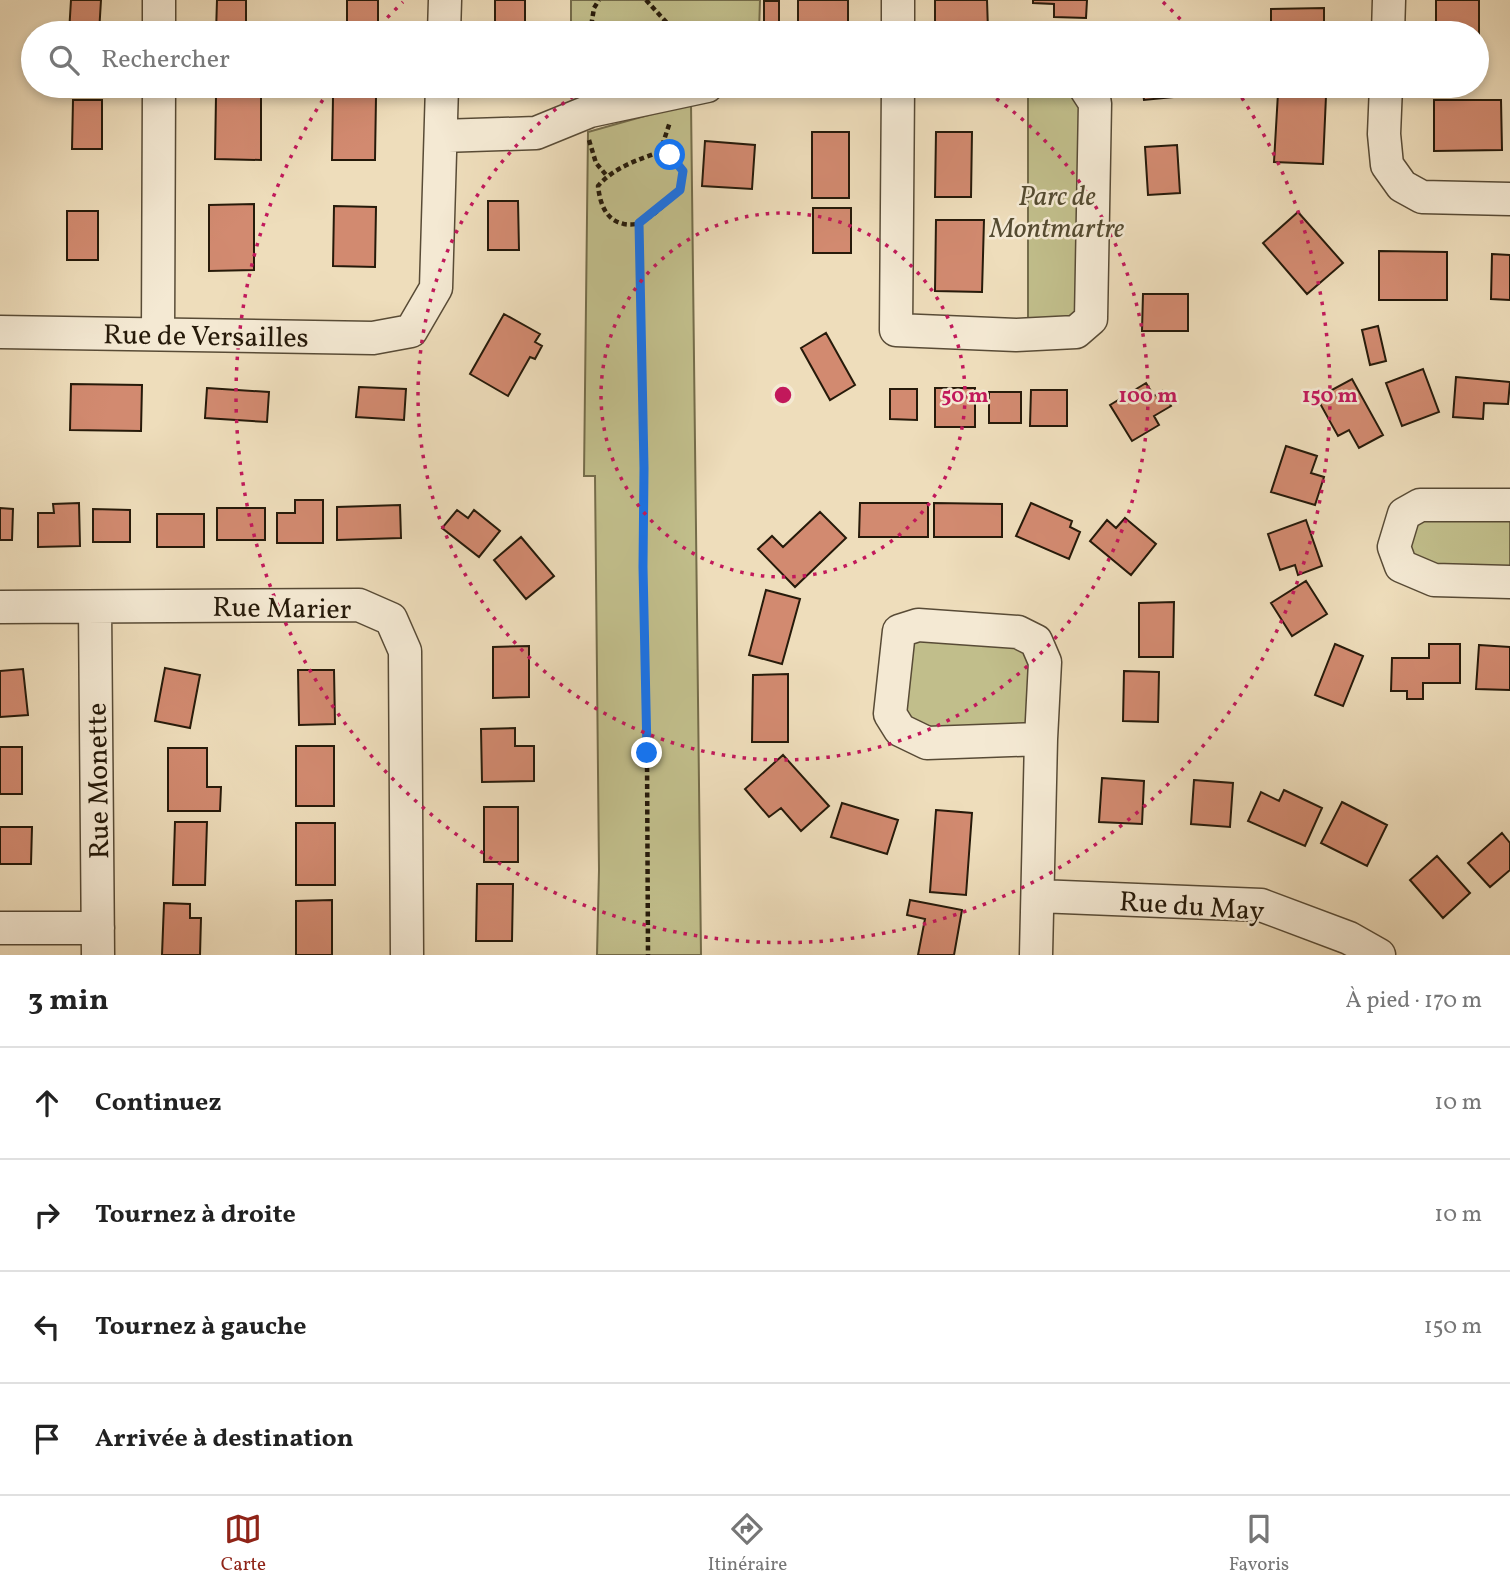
<!DOCTYPE html>
<html lang="fr">
<head>
<meta charset="utf-8">
<style>
  :root { --surface:#fff; --page:#f6f6f6; --text:#222; --muted:#767676; --line:#e0e0e0; --accent:#8f2418 }
  body { margin:0; font-family:Vollkorn,serif; background:var(--page); color:var(--text) }
  .stop { position:absolute; width:21px; height:21px; margin:-16px; border:5px solid #1a73e8; border-radius:50%; background:#fff }
  .stop.end { background:#1a73e8; border-color:#fff; box-shadow:0 2px 7px #0008 }
  .list { margin:0; padding:0; list-style:none }
  h2 { display:flex; justify-content:space-between; align-items:center; height:91px; margin:0; padding:0 28px; font-size:30px }
  h2 small { font-size:23px; font-weight:400; color:var(--muted) }
  .list li { display:grid; grid-template-columns:46px 1fr auto; gap:21px; align-items:center; box-sizing:border-box; height:112px; padding:0 28px; border-top:2px solid var(--line) }
  .list b { display:block; font-size:26px; white-space:nowrap }
  .list em { font-size:23px; font-style:normal; color:var(--muted) }
  .icon { flex:none; width:38px; height:38px; fill:none; stroke:currentColor; stroke-width:2; stroke-linecap:round; stroke-linejoin:round }
  .map { position:relative; flex:none; width:1510px; height:955px; overflow:hidden }
  .search { position:absolute; background:var(--surface); box-shadow:0 4px 10px #0003; left:21px; right:21px; top:21px; height:77px; display:flex; align-items:center; gap:18px; box-sizing:border-box; padding:0 24px; border-radius:38px; color:var(--muted); font-size:26px }
  .sheet { height:539px; background:var(--surface) }
  nav { display:flex; justify-content:space-around; align-items:center; box-sizing:border-box; height:98px; border-top:2px solid var(--line); background:var(--surface); font-size:19px; color:var(--muted) }
  nav a { display:grid; justify-items:center; gap:4px }
  nav .on { color:var(--accent) }
  .map>svg:first-child { display:block }
  .green { fill:#c1be8b; stroke:#746c4a; stroke-width:2 }
  .building { fill:#d28a70; stroke:#261a0a; stroke-width:2 }
  .lines { fill:none; stroke-linecap:round; stroke-linejoin:round }
  .minor-casing { stroke:#584b36; stroke-width:35 }
  .path { stroke:#261a0a; stroke-width:4.5; stroke-dasharray:5 3.5; stroke-linecap:butt }
  .minor { stroke:#f4e9d3; stroke-width:32 }
  .route { stroke:#1a73e8; stroke-width:9 }
  .ring { fill:none; stroke:#c2185b; stroke-width:3.5; stroke-dasharray:3.5 7 }
  .labels { text-anchor:middle; stroke-width:5; stroke-linejoin:round; paint-order:stroke }
  .park-label { font-size:28px; font-style:italic; fill:#544b31; stroke:#f4e9d3 }
  .street-label { font-size:28px; fill:#261a0a; stroke:#f4e9d3 }
  .centre { fill:#c2185b; stroke:#f4e9d3; stroke-width:3.5 }
  .ring-label { font-size:21px; text-anchor:middle; font-weight:bold; fill:#c2185b; stroke:#f4e9d3; stroke-width:5; stroke-linejoin:round; paint-order:stroke }
</style>
</head>
<body>
<div class="map">
<svg width="1510" height="955" viewBox="0 0 1510 955">
  <rect width="100%" height="100%" fill="#edb"/>
  <filter id="stains"><feTurbulence type="fractalNoise" baseFrequency=".00286" numOctaves="4"/><feColorMatrix values="0 0 0 0 .2 0 0 0 0 .09 0 0 0 0 .02 0 0 0 .5 -.17"/></filter>
  <radialGradient id="worn" r=".72"><stop offset=".6" stop-color="#630" stop-opacity="0"/><stop offset="1" stop-color="#630" stop-opacity=".3"/></radialGradient>
  <path class="green" d="M571 0H760L759 33H585V26L571 25Z
    M1028 86H1077L1088 104 1085 318 1028 329Z
    M691 103 701 955H597L599 870 595 476H584L588 132Z
    M1510 505V582L1401 566 1404 514Z
    M899 631 1036 641 1041 739 900 730Z"/>
  <path class="building" d="M71 0H101L99 33H69Z
    M217 0H246V33H216Z
    M347 0H378V33H347Z
    M495 0H525V33H495Z
    M798 0H848V33H798Z
    M935 0H987L988 30 935 31Z
    M1033 0H1087L1086 18 1054 17V4L1033 3Z
    M1436 0H1479V51H1477V33H1436Z
    M764 1H779V33H764Z
    M1324 8V33H1271V9Z
    M1176 26V33H1136V31Z
    M1142 86H1182L1183 96 1144 100Z
    M1278 93 1326 96 1323 164 1274 162Z
    M216 96 261 97V160L215 159Z
    M333 97H376L375 160H332Z
    M73 100H102V149H72Z
    M1434 100H1501L1502 150 1434 151Z
    M812 132H849V198H812Z
    M936 132H972L971 197H935Z
    M705 141 755 145 752 189 702 186Z
    M1177 145 1180 193 1148 195 1145 147Z
    M488 201H518L519 250H488Z
    M254 204V270L209 271V205Z
    M334 206 376 207 375 267 333 266Z
    M813 208H851V253H813Z
    M67 211H98V260H67Z
    M1298 212 1343 263 1307 294 1263 243Z
    M936 220H984L982 292 935 291Z
    M1379 251 1447 252V300H1379Z
    M1492 254 1510 255V300L1491 299Z
    M1143 294H1188V331H1142Z
    M504 314 540 334 535 342 542 346 535 359 530 357 508 396 470 374Z
    M1378 326 1386 361 1370 365 1362 330Z
    M826 333 855 385 830 400 801 348Z
    M1423 369 1439 412 1402 426 1386 383Z
    M1456 377 1510 382 1508 404 1484 403 1483 419 1453 417Z
    M1352 379 1383 435 1359 448 1349 430 1338 436 1317 398Z
    M1146 383 1154 396 1162 391 1171 406 1154 416 1159 425 1132 441 1110 405Z
    M71 384 142 385 141 431 70 430Z
    M359 387 406 389 404 420 356 417Z
    M207 388 269 392 267 422 205 418Z
    M935 388H975V427H935Z
    M890 389H917V420L890 419Z
    M1031 390H1067V426H1030Z
    M989 392H1021V423H989Z
    M1286 446 1317 456 1311 473 1324 477 1315 505 1271 492Z
    M295 500H323V543H277V513H295Z
    M79 503 80 546 38 547V513H54L53 504Z
    M860 503H928V537H859Z
    M934 503 1002 504V537H934Z
    M1031 503 1072 521 1070 527 1080 532 1069 559 1016 536Z
    M400 505 401 538 337 540V507Z
    M0 508 13 509 12 540H0Z
    M217 508H265V540H217Z
    M93 509 130 510V542H93Z
    M457 510 468 518 474 510 500 531 479 557 442 528Z
    M820 512 846 538 795 587 758 549 772 536 783 547Z
    M157 514H204V547H157Z
    M1125 518 1156 544 1131 575 1090 541 1107 520 1116 528Z
    M1306 520 1322 566 1298 575 1295 565 1280 570 1268 534Z
    M521 537 554 576 526 599 494 560Z
    M1306 581 1327 614 1292 636 1271 603Z
    M766 590 800 599 782 664 749 655Z
    M1174 602 1173 657H1139V603Z
    M1335 644 1363 656 1343 706 1315 695Z
    M1429 644H1460V683H1423V699H1407V691H1391L1392 658H1429Z
    M1479 645 1510 647V690L1476 689Z
    M529 646V697L493 698V647Z
    M165 668 200 675 190 728 155 721Z
    M23 669 28 715 0 717V671Z
    M298 670H334L335 724 299 725Z
    M1124 671 1159 672 1158 722 1123 721Z
    M788 674V742H752L753 675Z
    M515 728V746H534V781L482 782 481 729Z
    M296 746H334V806H296Z
    M0 747H22V794H0Z
    M168 748H207V787H221L220 811H168Z
    M783 755 829 806 801 831 781 808 769 817 745 789Z
    M1102 778 1144 781 1142 824 1099 822Z
    M1194 780 1233 783 1230 827 1191 824Z
    M1284 790 1322 808 1305 846 1248 821 1261 792 1279 801Z
    M1342 802 1387 825 1367 866 1321 843Z
    M842 803 898 820 887 854 831 837Z
    M484 807H518V862H484Z
    M936 810 972 813 966 895 930 892Z
    M175 822H207L205 885H173Z
    M296 823H335V885H296Z
    M0 827H32L31 864H0Z
    M1502 833 1510 843V870L1490 887 1468 863Z
    M1437 856 1470 893 1443 918 1410 880Z
    M477 884H513L512 941H476Z
    M332 900V955H296V901Z
    M910 900 962 910 954 955H918L925 919 907 915Z
    M164 903 190 904V918H201L200 955H162Z"/>
  <g class="lines">
    <defs>
      <path id="minor" d="M159 33V0
        M444 33 445 0
        M898 33V0
        M1388 33 1389 0
        M898 86 896 330 1016 335 1076 332 1091 319 1095 103 1084 86
        M1386 86 1384 134 1387 165 1402 186 1422 197 1510 199
        M441 136 536 133 590 111 707 86
        M0 332 373 338 411 331 436 288 442 86
        M158 334 159 86
        M1510 505H1420L1404 514 1394 547 1401 566 1434 580 1510 582
        M0 607 359 605 391 619 405 651 407 955
        M95 607 98 955
        M1038 896 1261 905 1349 938 1379 955
        M0 928H98
        M1036 955 1041 739 1045 662 1036 641 1018 632 918 625 899 631 890 714 900 730 927 743 1041 739"/>
    </defs>
    <use href="#minor" class="minor-casing"/>
    <path class="path" d="M646 0 667 23 668 33
      M590 33 594 8 599 0
      M589 140 596 163 607 176
      M660 152C639 159 613 168 598 186 600 203 605 220 624 224 630 225 636 225 641 222 655 215 668 201 680 190L683 171 670 155 660 152 670 122
      M639 223 644 469 643 567 647 753 648 955"/>
    <use href="#minor" class="minor"/>
  </g>
  <g class="lines">
    <path class="route" d="M647 753 643 567 644 468 639 223 680 190 683 171 670 155"/>
  </g>
  <g class="ring">
    <circle cx="783" cy="395" r="182"/>
    <path d="M735 33A365 365 0 0 1 831 33M979 87A365 365 0 1 1 587 87"/>
    <path d="M373 33A547 547 0 0 1 403 2M1163 2A547 547 0 0 1 1193 33M1236 89A547 547 0 1 1 330 89"/>
  </g>
  <g class="labels">
    <g class="park-label">
      <text x="1057" y="205">Parc de<tspan x="1057" dy="32">Montmartre</tspan></text>
    </g>
    <g class="street-label">
      <text transform="translate(206 335) rotate(1)" y="10">Rue de Versailles</text>
      <text transform="translate(282 607) rotate(1)" y="10">Rue Marier</text>
      <text transform="translate(97 781) rotate(-91)" y="10">Rue Monette</text>
      <text transform="translate(1192 905) rotate(4)" y="10">Rue du May</text>
    </g>
  </g>
  <circle cx="783" cy="395" r="10" class="centre"/>
  <g class="ring-label">
    <text x="965" y="402">50 m</text>
    <text x="1148" y="402">100 m</text>
    <text x="1330" y="402">150 m</text>
  </g>
  <rect width="100%" height="100%" filter="url(#stains)"/>
  <rect width="100%" height="100%" fill="url(#worn)"/>
</svg>
<div class="stop" style="left:670px;top:155px"></div>
<div class="stop end" style="left:647px;top:753px"></div>
<div class="search"><svg class="icon" aria-label="search" viewBox="0 0 24 24"><circle cx="10" cy="10" r="6"/><path d="M15 15l6 6"/></svg>Rechercher</div>
</div>
<section class="sheet">
<h2>3 min<small>À pied · 170 m</small></h2>
<ul class="list">
<li><svg class="icon" aria-label="ahead" viewBox="0 0 24 24"><path d="M12 20V5M6 11l6-6 6 6"/></svg><div><b>Continuez</b></div><em>10 m</em></li>
<li><svg class="icon" aria-label="right" viewBox="0 0 24 24"><path d="M7 20v-9h11M14 6l5 5-5 5"/></svg><div><b>Tournez à droite</b></div><em>10 m</em></li>
<li><svg class="icon" aria-label="left" viewBox="0 0 24 24"><path d="M17 20v-9H6M10 6l-5 5 5 5"/></svg><div><b>Tournez à gauche</b></div><em>150 m</em></li>
<li><svg class="icon" aria-label="arrive" viewBox="0 0 24 24"><path d="M6 21V4h12l-3 4 3 4H6"/></svg><div><b>Arrivée à destination</b></div></li>
</ul>
</section>
<nav>
<a class="on"><svg class="icon" aria-label="map" viewBox="0 0 24 24"><path d="M3 6l6-2 6 2 6-2v14l-6 2-6-2-6 2zM9 4v14M15 6v14"/></svg>Carte</a>
<a><svg class="icon" aria-label="directions" viewBox="0 0 24 24"><path d="M12 3l9 9-9 9-9-9zM9 14v-3h6M13 9l2 2-2 2"/></svg>Itinéraire</a>
<a><svg class="icon" aria-label="saved" viewBox="0 0 24 24"><path d="M7 4h10v16l-5-4-5 4z"/></svg>Favoris</a>
</nav>
</body>
</html>
